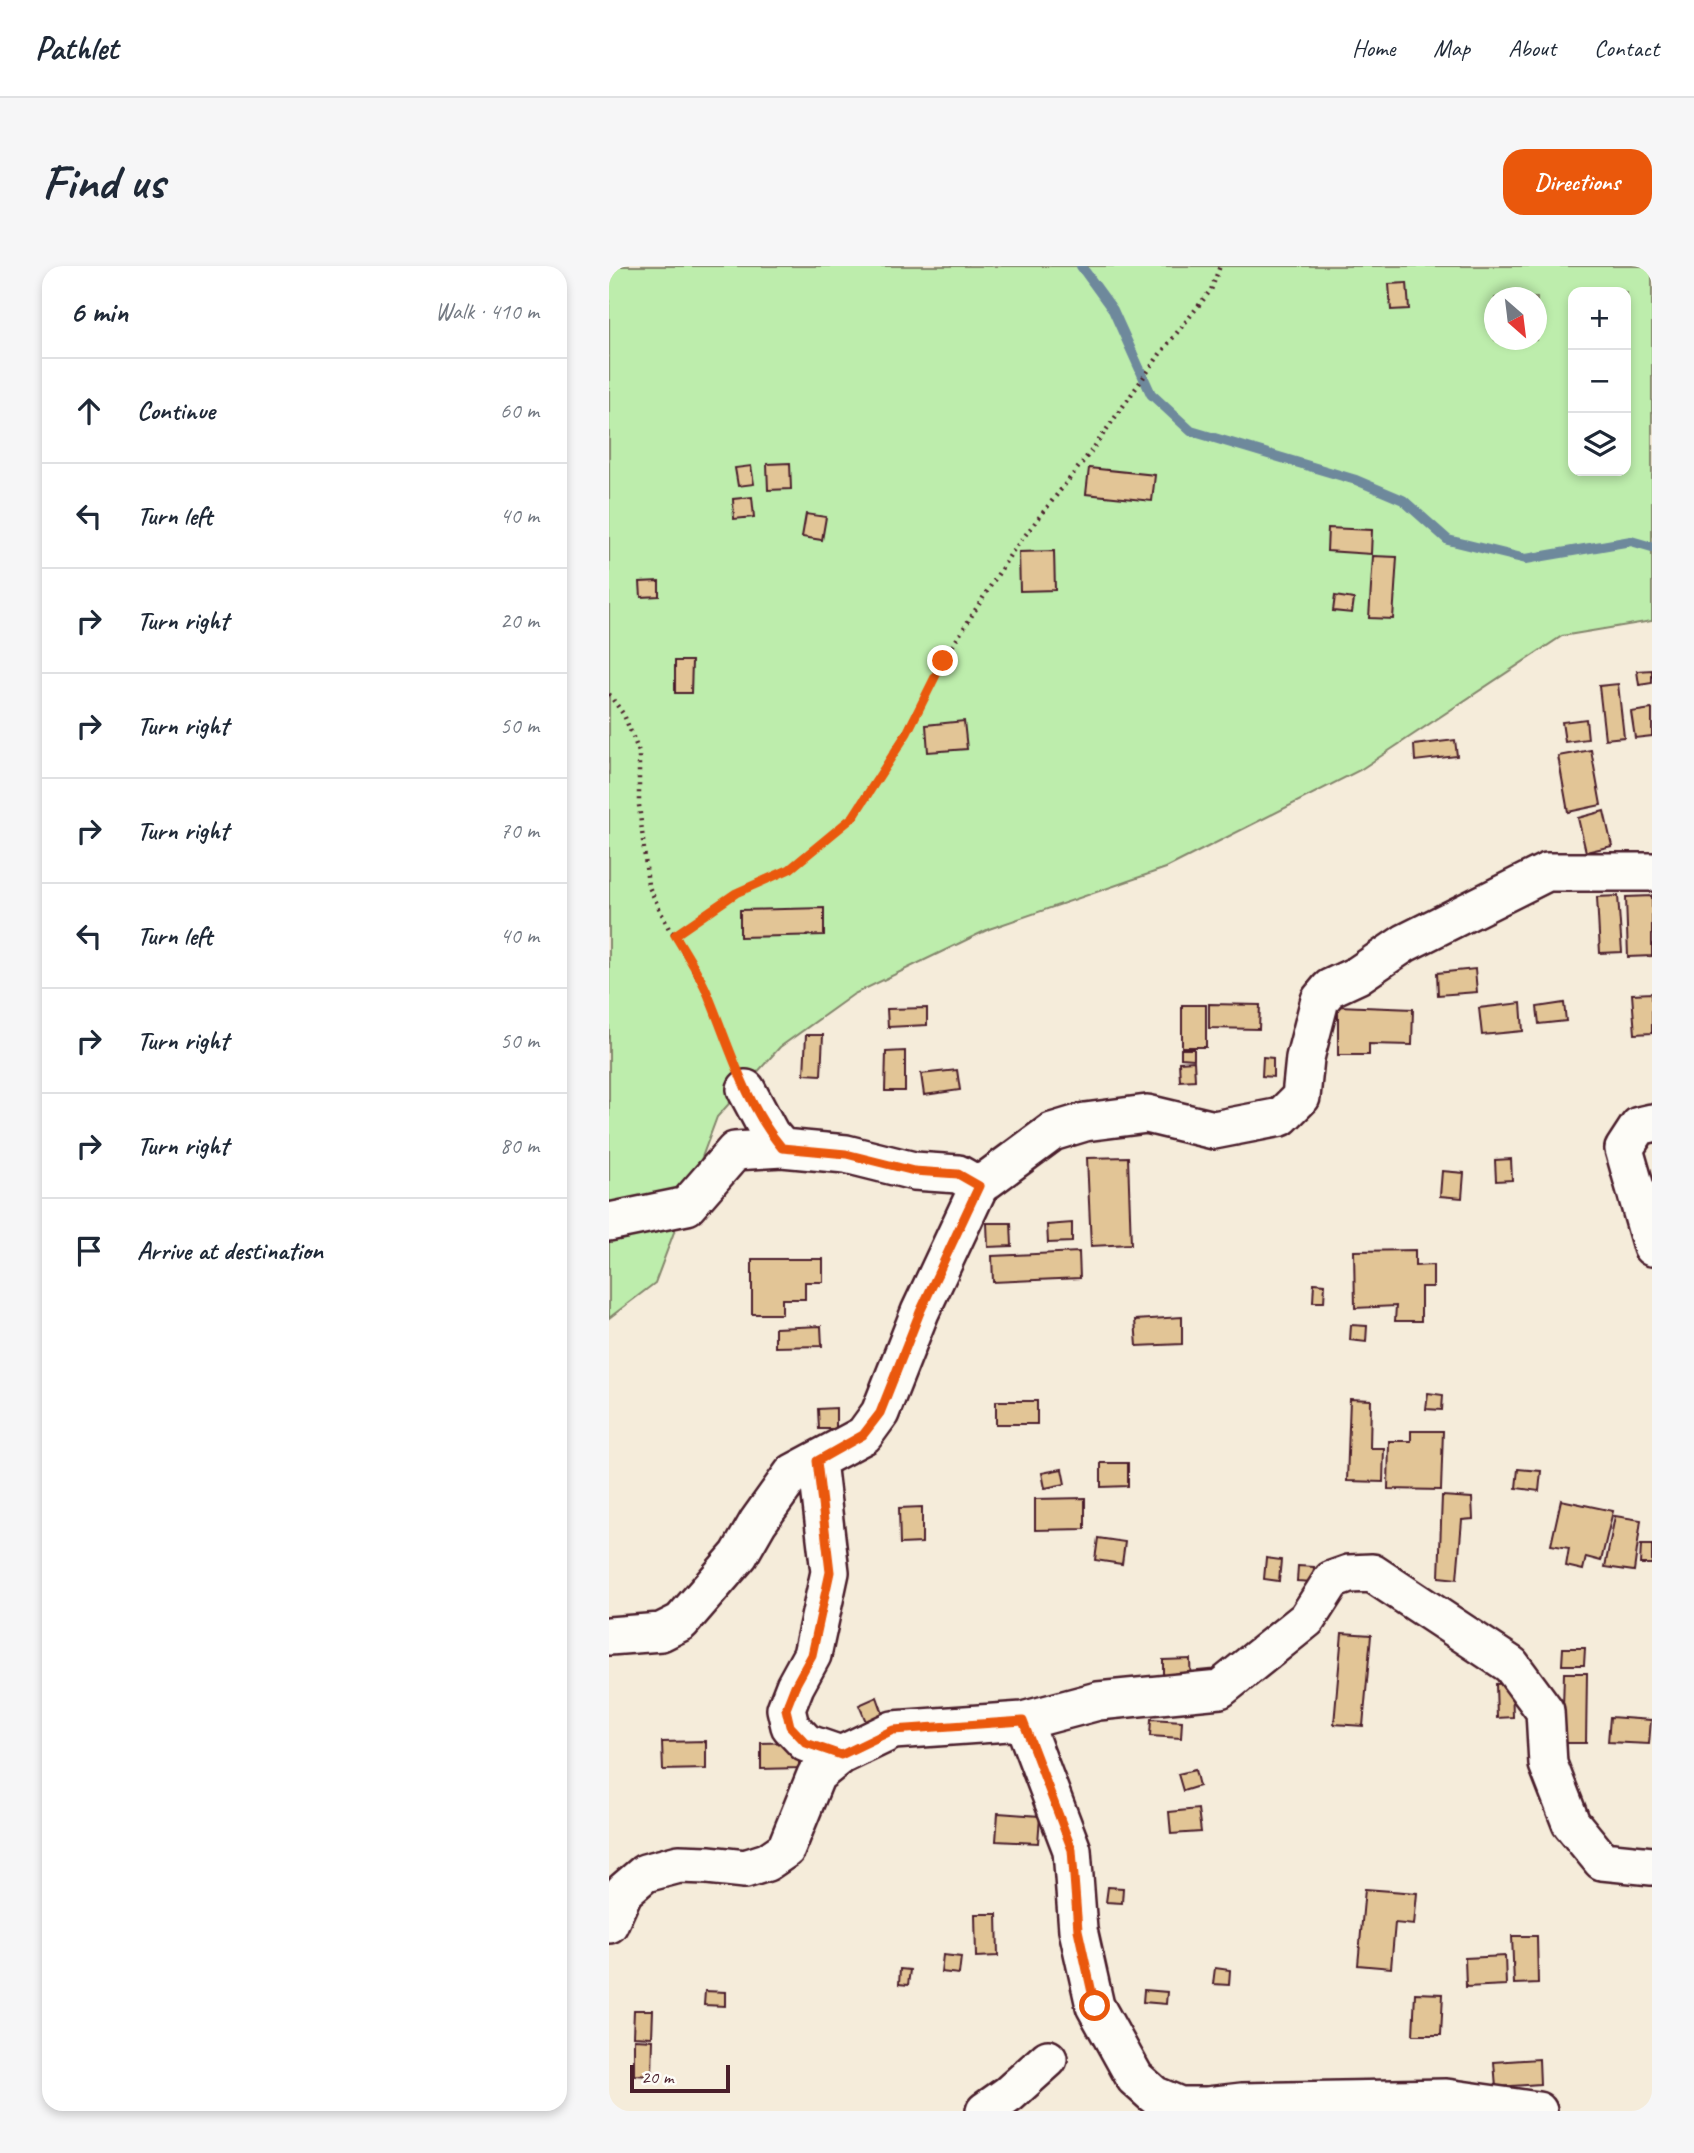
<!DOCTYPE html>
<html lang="en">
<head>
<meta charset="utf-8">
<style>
  :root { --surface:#fff; --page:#f6f6f7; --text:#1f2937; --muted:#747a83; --line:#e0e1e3; --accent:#ea580c }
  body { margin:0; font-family:Caveat,sans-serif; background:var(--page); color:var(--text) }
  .controls { position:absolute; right:21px; top:21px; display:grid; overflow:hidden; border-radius:14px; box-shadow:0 4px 10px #0003 }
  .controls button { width:63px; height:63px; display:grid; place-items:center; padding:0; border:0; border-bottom:2px solid var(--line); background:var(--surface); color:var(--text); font:35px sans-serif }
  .compass { position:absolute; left:875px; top:21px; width:63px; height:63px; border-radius:50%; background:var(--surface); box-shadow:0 4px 10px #0003; rotate:152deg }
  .scale { position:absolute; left:21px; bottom:18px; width:100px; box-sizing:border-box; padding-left:7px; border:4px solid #4a1f2b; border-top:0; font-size:19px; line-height:24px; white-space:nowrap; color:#4a1f2b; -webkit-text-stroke:5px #fdfcf7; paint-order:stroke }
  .stop { position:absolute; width:21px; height:21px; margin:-16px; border:5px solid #ea580c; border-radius:50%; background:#fff }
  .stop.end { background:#ea580c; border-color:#fff; box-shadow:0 2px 7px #0008 }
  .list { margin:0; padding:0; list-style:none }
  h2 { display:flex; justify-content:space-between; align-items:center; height:91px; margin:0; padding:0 28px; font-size:30px }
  h2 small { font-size:23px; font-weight:400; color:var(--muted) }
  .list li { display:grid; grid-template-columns:46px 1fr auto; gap:21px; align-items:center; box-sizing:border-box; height:105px; padding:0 28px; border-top:2px solid var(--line) }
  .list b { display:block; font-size:26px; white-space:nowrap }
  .list em { font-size:23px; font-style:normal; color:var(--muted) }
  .icon { flex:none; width:38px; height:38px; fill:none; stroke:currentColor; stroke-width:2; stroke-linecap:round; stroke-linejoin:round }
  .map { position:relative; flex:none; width:1043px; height:1845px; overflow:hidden; border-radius:21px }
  header { display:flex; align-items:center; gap:42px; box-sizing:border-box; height:98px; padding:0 35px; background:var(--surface); border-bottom:2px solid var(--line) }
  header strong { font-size:33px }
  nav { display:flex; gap:38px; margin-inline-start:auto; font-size:24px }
  .intro { display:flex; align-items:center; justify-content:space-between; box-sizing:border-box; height:168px; padding:0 42px }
  h1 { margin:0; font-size:49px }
  .button { padding:18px 32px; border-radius:21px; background:var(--accent); color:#fff; font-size:24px; font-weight:700 }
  main { display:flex; gap:42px; padding:0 42px }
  aside { flex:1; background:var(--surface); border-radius:21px; box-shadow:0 4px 10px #0003 }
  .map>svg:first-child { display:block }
  .green { fill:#bdedac; stroke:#84866c; stroke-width:2; fill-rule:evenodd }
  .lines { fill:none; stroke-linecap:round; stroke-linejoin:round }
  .stream { stroke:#6e899c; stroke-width:10 }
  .building { fill:#e2c596; stroke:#4a1f2b; stroke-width:2 }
  .minor-casing { stroke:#4a1f2b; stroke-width:42 }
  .path { stroke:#4a1f2b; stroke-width:4.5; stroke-dasharray:2 5; stroke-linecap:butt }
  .minor { stroke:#fdfcf7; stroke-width:37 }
  .route { stroke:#ea580c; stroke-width:9 }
</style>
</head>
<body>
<header>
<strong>Pathlet</strong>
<nav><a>Home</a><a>Map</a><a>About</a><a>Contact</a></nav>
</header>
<div class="intro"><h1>Find us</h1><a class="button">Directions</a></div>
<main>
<aside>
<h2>6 min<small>Walk · 410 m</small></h2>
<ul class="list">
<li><svg class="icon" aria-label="ahead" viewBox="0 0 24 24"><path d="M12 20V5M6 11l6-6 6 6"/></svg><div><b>Continue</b></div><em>60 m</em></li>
<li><svg class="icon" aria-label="left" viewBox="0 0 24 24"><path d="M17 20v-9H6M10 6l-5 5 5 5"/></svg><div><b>Turn left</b></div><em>40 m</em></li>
<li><svg class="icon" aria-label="right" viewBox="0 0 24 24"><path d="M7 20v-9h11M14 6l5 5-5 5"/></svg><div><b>Turn right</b></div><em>20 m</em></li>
<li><svg class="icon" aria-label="right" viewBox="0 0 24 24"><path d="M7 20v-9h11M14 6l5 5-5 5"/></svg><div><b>Turn right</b></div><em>50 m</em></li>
<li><svg class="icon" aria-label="right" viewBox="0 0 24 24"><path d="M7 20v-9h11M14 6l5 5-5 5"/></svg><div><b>Turn right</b></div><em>70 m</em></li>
<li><svg class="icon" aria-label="left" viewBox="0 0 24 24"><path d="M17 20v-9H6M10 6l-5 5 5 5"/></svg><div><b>Turn left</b></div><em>40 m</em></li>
<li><svg class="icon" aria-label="right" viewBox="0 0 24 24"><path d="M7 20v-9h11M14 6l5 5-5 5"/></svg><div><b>Turn right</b></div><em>50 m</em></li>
<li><svg class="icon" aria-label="right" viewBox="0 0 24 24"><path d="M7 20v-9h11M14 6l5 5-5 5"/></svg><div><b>Turn right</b></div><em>80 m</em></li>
<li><svg class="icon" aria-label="arrive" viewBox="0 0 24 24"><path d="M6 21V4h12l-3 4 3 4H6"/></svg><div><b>Arrive at destination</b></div></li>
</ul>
</aside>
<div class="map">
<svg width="1043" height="1845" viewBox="0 0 1043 1845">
  <rect width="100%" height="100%" fill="#f5ecda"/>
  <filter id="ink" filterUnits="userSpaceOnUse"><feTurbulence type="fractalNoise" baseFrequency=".0143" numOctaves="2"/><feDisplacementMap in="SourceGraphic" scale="14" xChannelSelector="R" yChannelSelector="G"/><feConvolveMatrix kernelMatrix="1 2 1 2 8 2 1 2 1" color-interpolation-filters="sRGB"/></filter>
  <g filter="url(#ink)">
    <path class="green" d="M0 0H1043V355L953 370 751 504 557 602 380 663 245 728 171 781 108 851 46 1017 0 1052ZM964 26H1017V205H964ZM886 32H928V74H886Z"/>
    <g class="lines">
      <path class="stream" d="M472 0 504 44 542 128 582 165 747 214 794 234 839 274 917 293 1022 275 1043 281"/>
    </g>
    <path class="building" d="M798 17 800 43 782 44 780 18Z
      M181 197 182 223 159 224 158 198Z
      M142 200 145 218 129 220 126 202Z
      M480 202 546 209 543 235 477 228Z
      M143 231 145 251 125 253 124 233Z
      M197 248 217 251 213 274 193 271Z
      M719 262 763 264 762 288 718 285Z
      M445 285 446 324 411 325 410 286Z
      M764 290 788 291 784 353 760 352Z
      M50 315V330L32 331 31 316Z
      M726 330 745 333 743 347 724 345Z
      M66 395H83L82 427H66Z
      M1043 404V417L1030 419 1028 405Z
      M1009 418 1015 471 996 473 990 420Z
      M1043 443V470L1026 472 1022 446Z
      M977 453 979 473 956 476 953 456Z
      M355 455 358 483 319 486 317 459Z
      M846 474 848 490 806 495 805 479Z
      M982 484 992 539 959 546 949 490Z
      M995 545 1003 580 977 586 969 552Z
      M1009 630 1013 686 991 687 988 631Z
      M1043 630V690L1019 691 1017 631Z
      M215 642V669L131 671V644Z
      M866 703 868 726 829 729 828 707Z
      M1043 727V767L1026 768 1023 728Z
      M912 737 914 765 873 769 870 742Z
      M955 737 957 755 930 758 928 741Z
      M600 738 651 739 650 763 600 762Z
      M573 739H597V781H573Z
      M729 740 804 743 803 779 760 778V789H729Z
      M318 742V759L279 761 278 743Z
      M197 769H214L212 809 195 808Z
      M572 783H585V793L572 792Z
      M296 785V825H276L277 786Z
      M654 791 664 792V811L653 810Z
      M585 795 586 814 571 815 570 796Z
      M348 804 351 824 315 829 312 808Z
      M519 891 522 978 482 980 478 892Z
      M902 893 903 914 887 915 886 894Z
      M833 905 855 907 853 932 831 930Z
      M378 957H402L403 980 379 981Z
      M463 957V976L439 977 438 959Z
      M806 984V1000L824 999V1021H812V1055H786L787 1040 746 1042 745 985Z
      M470 986 471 1012 384 1016 383 990Z
      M143 993H214V1016H196V1033H173V1048H143Z
      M705 1017 716 1018 715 1036H704Z
      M573 1051V1078L528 1080 526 1054Z
      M742 1059 758 1060 757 1076 741 1074Z
      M212 1060 213 1080 166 1081V1062Z
      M819 1127 834 1129 833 1144 817 1143Z
      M741 1133 762 1134 761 1182H775L774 1216 738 1215Z
      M387 1135H428V1158H387Z
      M227 1142V1163H210L209 1143Z
      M802 1165H834L832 1224 779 1223 780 1175H802Z
      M492 1197H519V1220L492 1221Z
      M453 1203 456 1218 436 1222 433 1207Z
      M909 1203 932 1205 930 1225 907 1222Z
      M833 1230 863 1232 864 1253 853 1254 848 1313 830 1311Z
      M476 1232V1263L426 1264V1233Z
      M952 1234 1004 1245 992 1295 977 1291 974 1304 957 1300 960 1282 942 1279Z
      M313 1241V1277L291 1278 290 1242Z
      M1006 1250 1032 1254 1025 1305 996 1301Z
      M489 1272 516 1276 513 1298 486 1294Z
      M1032 1279H1043V1298H1031Z
      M657 1292 672 1294 670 1315 655 1313Z
      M689 1300 705 1301 704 1316 688 1315Z
      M733 1367 762 1369 754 1460 725 1458Z
      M954 1382H976L975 1399H953Z
      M581 1393 582 1420 554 1421V1394Z
      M955 1407H978L977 1477H953Z
      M903 1417 904 1451 888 1452 887 1418Z
      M268 1431 277 1456 260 1463 250 1439Z
      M1001 1451 1042 1454 1040 1478 999 1476Z
      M542 1453 573 1455 572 1472 541 1470Z
      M97 1475V1503L54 1504 53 1476Z
      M190 1476V1502L152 1503V1477Z
      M586 1504 590 1520 574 1525 569 1508Z
      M589 1543 592 1566 562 1568 560 1546Z
      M389 1547 431 1550 429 1577 387 1575Z
      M499 1621 514 1622 513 1637 497 1636Z
      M756 1623 808 1627 805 1659 786 1657 782 1702 749 1699Z
      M366 1648H388L389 1690 367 1691Z
      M903 1670H928L929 1717 905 1718Z
      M334 1689 352 1691 350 1708 332 1706Z
      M896 1690 897 1719 857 1721 856 1692Z
      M606 1702 621 1704 620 1719 604 1718Z
      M291 1703 301 1704 299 1719 290 1718Z
      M535 1724 558 1726 557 1738 534 1736Z
      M96 1725 116 1726V1740L95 1739Z
      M806 1727 834 1728 832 1769H804Z
      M25 1744H44L43 1771 24 1770Z
      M25 1773 44 1774 43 1810 25 1809Z
      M930 1793 931 1818 887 1821 885 1796Z"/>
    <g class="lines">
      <defs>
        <path id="minor" d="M137 823 161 868 173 882
          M1043 857 1030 860 1015 883 1043 981
          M370 920 443 866 476 856 538 848 605 864 672 851 692 831 696 792 711 734 721 722 749 709 796 677 938 606H1043
          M0 956 78 940 126 885 173 882 237 888 305 905 349 908 370 920 311 1046 271 1147 255 1169 184 1207 149 1256 130 1289 72 1356 52 1366 0 1370
          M208 1195 221 1306 203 1389 186 1420 177 1443 181 1460 197 1477 232 1489
          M414 1455 463 1584 469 1664 486 1740 526 1812 545 1829 571 1840H598L633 1836 837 1832 929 1845
          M0 1658 15 1625 36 1607 70 1598 99 1599 136 1603 158 1596 177 1583 207 1509 232 1489 284 1464 414 1455 489 1435 611 1423 698 1353 723 1314 740 1308 763 1307 902 1399 936 1445 939 1498 962 1557 993 1595 1043 1600
          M376 1845 400 1828 439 1793"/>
      </defs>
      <use href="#minor" class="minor-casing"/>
      <path class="path" d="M0 428 15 449 30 486V539L39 619 61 665 66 669 99 728 124 793
        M66 669 126 627 181 603 244 551 297 467 334 395 403 286 483 184 551 88 602 24 611 0"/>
      <use href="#minor" class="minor"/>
    </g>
  </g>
  <g class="lines" filter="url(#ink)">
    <path class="route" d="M334 395 298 467 244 551 181 603 127 627 66 669C78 689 92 710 100 731 121 782 137 839 173 882L237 888 305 905 349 908 370 920 311 1046 271 1147 254 1169 208 1195 221 1306 203 1389 186 1420 177 1443 181 1460 197 1477 232 1489 284 1464 414 1455 463 1584 469 1664 486 1740"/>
  </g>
</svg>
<div class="controls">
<button>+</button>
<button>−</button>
<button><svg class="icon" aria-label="layers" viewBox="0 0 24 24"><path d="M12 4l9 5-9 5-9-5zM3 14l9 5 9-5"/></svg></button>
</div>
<svg class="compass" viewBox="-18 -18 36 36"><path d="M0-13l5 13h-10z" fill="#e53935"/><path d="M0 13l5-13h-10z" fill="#747a83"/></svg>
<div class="scale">20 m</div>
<div class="stop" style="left:486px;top:1740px"></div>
<div class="stop end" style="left:334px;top:395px"></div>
</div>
</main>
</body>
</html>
